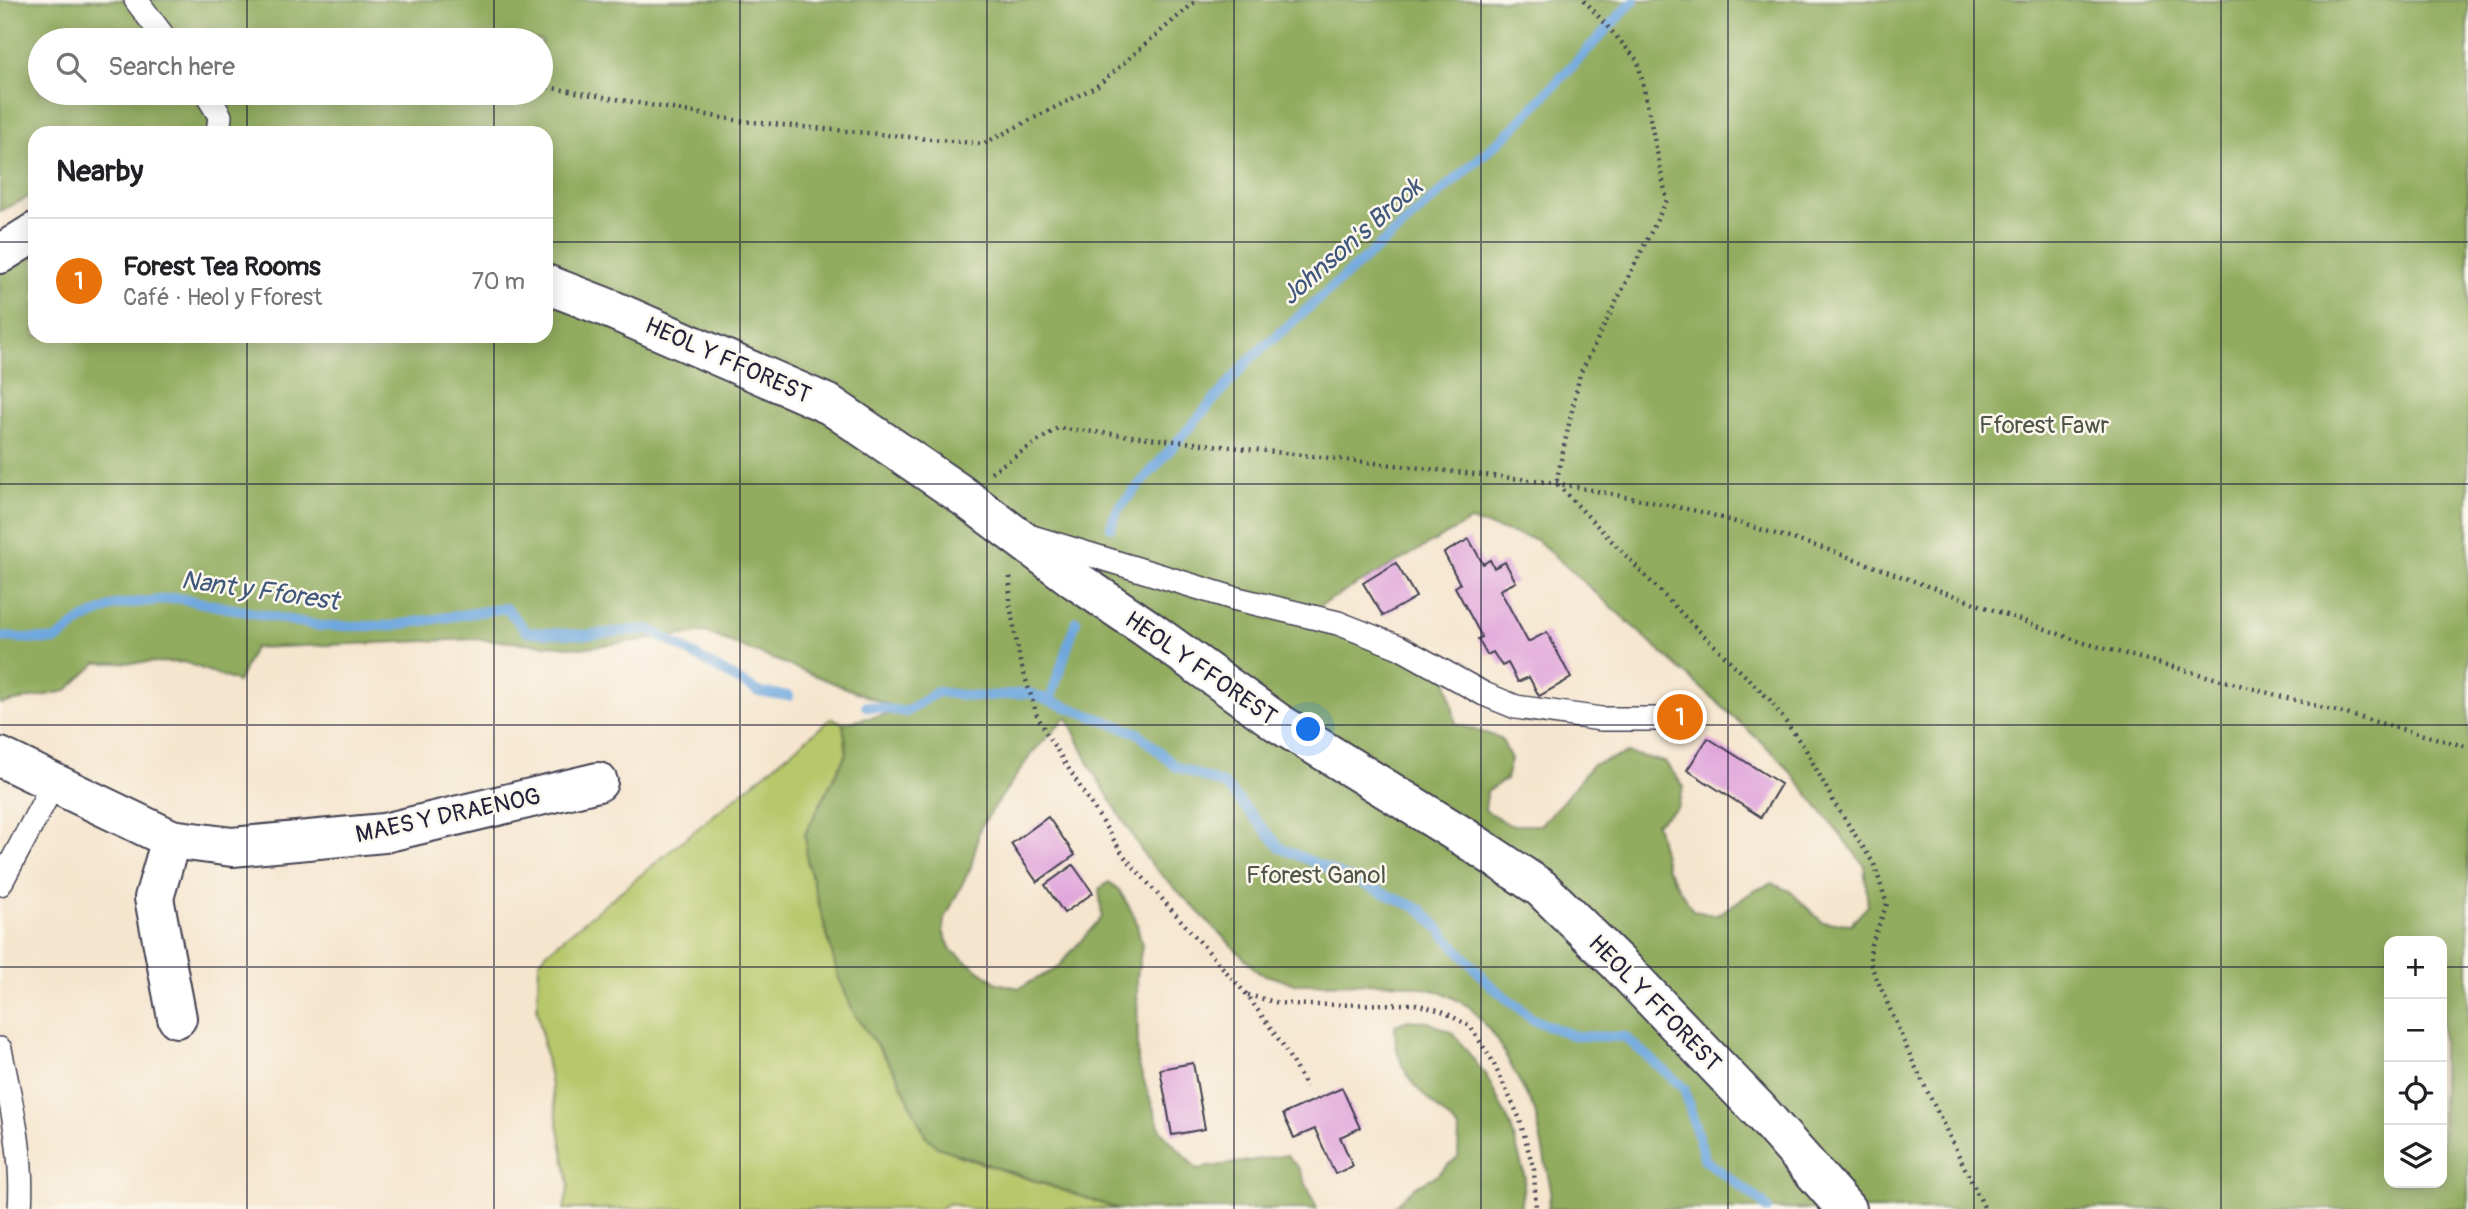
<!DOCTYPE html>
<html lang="en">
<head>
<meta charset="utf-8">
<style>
  :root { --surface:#fff; --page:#f2f2f2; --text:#202124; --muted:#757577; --line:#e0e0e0; --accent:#1a73e8 }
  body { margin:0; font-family:Pangolin,sans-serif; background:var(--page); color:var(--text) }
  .controls { position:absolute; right:21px; bottom:21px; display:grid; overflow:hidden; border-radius:14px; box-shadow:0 4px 18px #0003 }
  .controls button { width:63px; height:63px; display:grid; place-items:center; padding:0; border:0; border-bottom:2px solid var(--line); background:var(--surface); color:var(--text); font:35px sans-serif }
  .you { position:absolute; left:1309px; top:730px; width:24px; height:24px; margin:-18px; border:5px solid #fff; border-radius:50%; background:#1a73e8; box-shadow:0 0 0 10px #1a73e833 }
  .badge { display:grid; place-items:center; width:46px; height:46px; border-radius:50%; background:var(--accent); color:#fff; font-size:23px; font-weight:700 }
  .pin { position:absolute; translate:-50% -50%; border:4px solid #fff; box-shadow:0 2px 7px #0006 }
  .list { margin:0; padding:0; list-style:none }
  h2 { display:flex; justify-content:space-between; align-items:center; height:91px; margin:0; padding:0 28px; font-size:30px }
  h2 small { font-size:23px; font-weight:400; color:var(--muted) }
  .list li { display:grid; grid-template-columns:46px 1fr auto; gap:21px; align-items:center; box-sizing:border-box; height:126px; padding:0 28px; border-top:2px solid var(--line) }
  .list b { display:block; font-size:26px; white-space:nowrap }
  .list p { margin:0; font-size:23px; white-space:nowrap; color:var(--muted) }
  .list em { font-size:23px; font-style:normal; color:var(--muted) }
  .icon { flex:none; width:38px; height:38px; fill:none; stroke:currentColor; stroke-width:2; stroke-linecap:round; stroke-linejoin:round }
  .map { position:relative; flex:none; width:2468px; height:1209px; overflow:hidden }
  .search { position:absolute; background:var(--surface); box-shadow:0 4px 18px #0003; left:28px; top:28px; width:525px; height:77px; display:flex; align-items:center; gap:18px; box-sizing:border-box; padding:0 24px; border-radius:38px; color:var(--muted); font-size:26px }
  .panel { position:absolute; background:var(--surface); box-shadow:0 4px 18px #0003; left:28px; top:126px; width:525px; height:217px; border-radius:21px }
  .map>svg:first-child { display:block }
  .green { fill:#b7c76a; stroke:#6c7452; stroke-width:2 }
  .forest { fill:#91ac5e; stroke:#5a674c; stroke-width:2; fill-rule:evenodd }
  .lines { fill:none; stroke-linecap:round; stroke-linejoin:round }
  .stream { stroke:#6ea7de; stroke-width:10 }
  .building { fill:#e1a7dc }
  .service-casing { stroke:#423f51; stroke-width:26 }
  .minor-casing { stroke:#423f51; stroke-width:42 }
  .path { stroke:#423f51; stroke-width:4.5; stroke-dasharray:2 5; stroke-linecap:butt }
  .service { stroke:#fff; stroke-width:23 }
  .minor { stroke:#fff; stroke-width:38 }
  .grid { fill:none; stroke:#22223b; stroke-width:2; stroke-opacity:0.55 }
  .labels { text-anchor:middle; stroke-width:5; stroke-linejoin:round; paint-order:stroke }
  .street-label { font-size:24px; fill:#22223b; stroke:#fbf7ec }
  .park-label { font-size:24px; fill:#4f5449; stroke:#fbf7ec }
  .water-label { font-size:26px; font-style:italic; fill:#40577c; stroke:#fbf7ec }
</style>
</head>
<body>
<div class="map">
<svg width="2468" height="1209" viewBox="0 0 2468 1209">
  <rect width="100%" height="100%" fill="#fbf7ec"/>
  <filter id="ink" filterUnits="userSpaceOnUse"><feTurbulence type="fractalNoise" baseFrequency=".0143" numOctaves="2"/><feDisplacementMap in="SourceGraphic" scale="14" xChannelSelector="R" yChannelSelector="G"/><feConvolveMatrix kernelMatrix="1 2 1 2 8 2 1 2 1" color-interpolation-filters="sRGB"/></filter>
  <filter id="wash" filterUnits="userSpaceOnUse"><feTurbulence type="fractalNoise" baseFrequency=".00686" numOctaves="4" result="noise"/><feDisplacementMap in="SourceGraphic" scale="28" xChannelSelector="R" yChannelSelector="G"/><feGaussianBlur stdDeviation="1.57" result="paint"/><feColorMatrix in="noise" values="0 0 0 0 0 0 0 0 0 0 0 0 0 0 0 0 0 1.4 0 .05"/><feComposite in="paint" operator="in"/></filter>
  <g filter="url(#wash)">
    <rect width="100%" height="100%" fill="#f5e5ce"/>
    <path class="green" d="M832 718 843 723 847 752 805 834 854 1013 896 1073 925 1135 957 1155 1118 1209H970L950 1203 938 1209H564L569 1184 537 1009 539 962 547 952Z"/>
    <path class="forest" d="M0 0H2468V1209H1548L1551 1190 1535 1111 1497 1039 1470 1007 1442 992 1398 983 1296 984 1259 973 1148 861 1092 770 1067 717 1032 753 980 828 971 867 945 918 943 931 951 950 997 983 1019 988 1056 969 1102 917 1099 889 1109 882 1119 890 1135 917 1142 945 1137 976 1138 1063 1161 1131 1197 1169 1287 1155 1300 1170 1317 1209H1118L937 1147 925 1135 896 1073 854 1013 838 976 807 860 805 834 847 752 843 723 904 711 705 632 581 648 476 639 254 648 238 682 184 662 97 663 66 691 0 704V254L35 232V336H546V133H35V194L0 211ZM40 40H541V93H40ZM1470 521 1537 540 1780 759 1864 865 1868 906 1851 924 1822 922 1790 891 1772 883 1754 891 1717 915 1693 911 1667 869 1656 823 1677 808 1684 787 1665 762 1628 753 1592 765 1563 801 1540 825H1510L1485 810 1487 791 1506 779 1511 759 1501 738 1456 724 1445 671 1305 614ZM2389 941H2442V1183H2389Z
      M1408 1020 1428 1022 1453 1033 1487 1077 1511 1126 1525 1178 1520 1209H1395L1394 1207 1416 1186 1436 1176 1458 1157 1459 1129C1426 1095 1393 1077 1395 1025Z"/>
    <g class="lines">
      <path class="stream" d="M1111 527 1117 510 1250 359 1513 129 1634 0
        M0 637 56 640 82 620 115 605 177 598 320 626H390L506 608 527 632 587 635 649 629 759 692 789 696
        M1050 700 1076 621
        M866 706 906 712 937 692 979 697 1029 693 1138 733 1175 766 1225 785 1281 848 1422 910 1489 984 1534 1020 1575 1036 1625 1037 1684 1088 1705 1160 1762 1202 1767 1209"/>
    </g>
    <g id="blocks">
      <path class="building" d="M1469 539 1483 564 1490 560 1494 568 1505 562 1516 582 1500 590 1528 642 1547 632 1571 678 1539 696 1529 677 1518 682 1508 663 1502 666 1493 652 1487 655 1478 639 1482 637 1455 587 1460 584 1444 553Z
        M1396 563 1416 597 1383 616 1363 583Z
        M1708 738 1781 784 1761 817 1687 770Z
        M1048 817 1075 855 1037 882 1011 844Z
        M1073 865 1093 893 1064 913 1045 885Z
        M1193 1063 1205 1129 1172 1135 1160 1069Z
        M1342 1088 1360 1128 1340 1137 1353 1166 1335 1174 1315 1129 1294 1138 1283 1114Z"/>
    </g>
  </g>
  <g filter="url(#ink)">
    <use href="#blocks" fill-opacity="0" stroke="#423f51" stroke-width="2"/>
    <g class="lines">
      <defs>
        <path id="service" d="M136 0 166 40
          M206 93 220 116 218 133
          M1032 537 1233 598 1338 623 1399 647 1484 694 1516 707 1601 719H1675
          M0 884 54 783
          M0 1049C11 1103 24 1154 20 1209"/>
        <path id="minor" d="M0 254 35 232
          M546 284 608 308 830 405 959 493 1074 579 1145 627 1277 722 1464 837 1541 888 1618 963 1759 1110 1846 1209
          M0 757 171 839 232 847 384 833 598 782
          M171 839 154 898 177 1018"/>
      </defs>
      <use href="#service" class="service-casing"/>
      <use href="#minor" class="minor-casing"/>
      <path class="path" d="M1584 0 1638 61 1667 200 1580 374 1556 483 1683 615 1770 700 1806 750 1835 804 1874 864 1887 904 1871 945 1870 963 1912 1060 1985 1209
        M541 86 741 121 983 144 1097 86 1197 0
        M991 472 1058 428 1556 483 1702 512 1826 549 2081 642 2468 747
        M1010 577V605L1020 661 1037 715 1048 736 1124 856 1247 995 1282 1044 1306 1087
        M1248 995 1279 1003 1307 1005 1415 1004 1442 1011 1470 1026 1492 1060 1519 1117 1534 1170 1536 1209"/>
      <use href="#service" class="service"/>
      <use href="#minor" class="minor"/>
    </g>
  </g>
  <path class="grid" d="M247 0V40M494 0V40M740 0V1209M987 0V1209M1234 0V1209M1481 0V1209M1728 0V1209M1974 0V1209M2221 0V1209M247 93V133M494 93V133M0 242H35M546 242H2468M247 336V1209M494 336V1209M0 484H2468M0 725H2468M0 967H2389M2442 967H2468"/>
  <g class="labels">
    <g class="street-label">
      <text transform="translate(728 360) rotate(24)" y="8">HEOL Y FFOREST</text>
      <text transform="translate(1201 668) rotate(35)" y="8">HEOL Y FFOREST</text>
      <text transform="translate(448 815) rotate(-12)" y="8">MAES Y DRAENOG</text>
      <text transform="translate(1655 1003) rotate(46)" y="8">HEOL Y FFOREST</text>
    </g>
    <g class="park-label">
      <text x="2044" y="433">Fforest Fawr</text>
      <text x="1316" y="883">Fforest Ganol</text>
    </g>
    <g class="water-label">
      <text transform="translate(1351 241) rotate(-41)" y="9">Johnson's Brook</text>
      <text transform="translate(260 590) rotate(8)" y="9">Nant y Fforest</text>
    </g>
  </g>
</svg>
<div class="controls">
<button>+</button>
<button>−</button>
<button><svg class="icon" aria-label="locate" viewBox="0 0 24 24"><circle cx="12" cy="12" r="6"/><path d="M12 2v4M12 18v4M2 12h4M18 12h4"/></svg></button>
<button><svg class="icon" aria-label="layers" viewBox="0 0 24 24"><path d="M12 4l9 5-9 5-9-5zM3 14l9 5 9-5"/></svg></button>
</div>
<div class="you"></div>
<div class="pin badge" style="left:1680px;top:717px;background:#e8710a">1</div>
<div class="search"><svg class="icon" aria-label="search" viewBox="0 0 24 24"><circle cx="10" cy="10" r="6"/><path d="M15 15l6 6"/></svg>Search here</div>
<section class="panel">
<h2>Nearby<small></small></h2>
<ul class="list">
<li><span class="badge" style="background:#e8710a">1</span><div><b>Forest Tea Rooms</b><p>Café · Heol y Fforest</p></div><em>70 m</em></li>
</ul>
</section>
</div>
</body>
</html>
